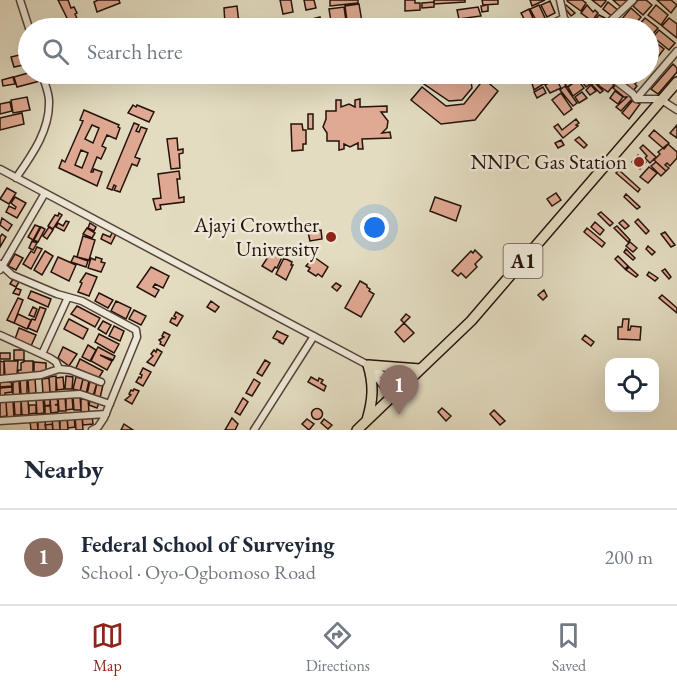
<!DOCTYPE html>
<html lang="en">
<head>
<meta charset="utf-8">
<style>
  :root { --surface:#fff; --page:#f2f2f3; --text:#1f2937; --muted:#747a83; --line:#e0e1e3; --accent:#8f2418 }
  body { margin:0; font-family:"EB Garamond",serif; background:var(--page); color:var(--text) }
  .controls { position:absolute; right:18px; bottom:18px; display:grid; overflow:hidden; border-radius:12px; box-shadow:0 6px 24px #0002 }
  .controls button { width:54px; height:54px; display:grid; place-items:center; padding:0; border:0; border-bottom:2px solid var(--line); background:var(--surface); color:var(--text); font:30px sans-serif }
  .you { position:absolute; left:375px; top:228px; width:21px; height:21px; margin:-15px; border:4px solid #fff; border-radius:50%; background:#1a73e8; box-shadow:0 0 0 9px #1a73e833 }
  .badge { display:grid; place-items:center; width:39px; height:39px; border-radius:50%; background:var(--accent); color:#fff; font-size:20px; font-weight:700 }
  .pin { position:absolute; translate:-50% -50px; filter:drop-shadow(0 2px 3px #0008) }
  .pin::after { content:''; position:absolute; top:32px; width:21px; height:18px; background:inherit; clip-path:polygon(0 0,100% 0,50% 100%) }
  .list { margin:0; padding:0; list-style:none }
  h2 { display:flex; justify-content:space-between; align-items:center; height:78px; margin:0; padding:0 24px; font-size:26px }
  h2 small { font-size:20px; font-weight:400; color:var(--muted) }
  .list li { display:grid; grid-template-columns:39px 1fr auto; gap:18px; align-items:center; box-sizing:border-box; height:96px; padding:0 24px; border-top:2px solid var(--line) }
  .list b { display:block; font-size:22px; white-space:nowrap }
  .list p { margin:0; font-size:20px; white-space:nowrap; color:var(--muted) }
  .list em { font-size:20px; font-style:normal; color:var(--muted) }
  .icon { flex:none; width:33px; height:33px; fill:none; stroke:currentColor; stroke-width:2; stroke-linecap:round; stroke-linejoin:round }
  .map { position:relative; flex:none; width:677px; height:430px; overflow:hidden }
  .search { position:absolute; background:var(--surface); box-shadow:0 6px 24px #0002; left:18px; right:18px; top:18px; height:66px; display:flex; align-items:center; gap:15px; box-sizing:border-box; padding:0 21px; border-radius:33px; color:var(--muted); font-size:22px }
  .sheet { height:174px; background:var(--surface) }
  nav { display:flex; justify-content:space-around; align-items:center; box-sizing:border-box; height:84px; border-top:2px solid var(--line); background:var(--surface); font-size:16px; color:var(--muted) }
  nav a { display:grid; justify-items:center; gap:3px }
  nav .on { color:var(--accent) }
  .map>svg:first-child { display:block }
  .building { fill:#e0a993; stroke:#25120a; stroke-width:1.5; fill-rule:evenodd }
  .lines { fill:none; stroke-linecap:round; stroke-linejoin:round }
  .minor-casing { stroke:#544438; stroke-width:9 }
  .highway-casing { stroke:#25120a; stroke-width:12 }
  .minor { stroke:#ede8d7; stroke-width:6 }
  .highway { stroke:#e3dcc1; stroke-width:9 }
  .poi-dot { fill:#8f2418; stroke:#ede8d7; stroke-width:2 }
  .labels { text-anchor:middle; stroke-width:5; stroke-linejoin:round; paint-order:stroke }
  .shield { fill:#ede8d7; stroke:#615248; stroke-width:1.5 }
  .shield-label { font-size:20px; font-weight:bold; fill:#25120a }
  .poi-label { font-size:21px; fill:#25120a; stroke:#ede8d7; text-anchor:end }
</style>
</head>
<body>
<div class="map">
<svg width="677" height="430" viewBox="0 0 677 430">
  <rect width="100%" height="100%" fill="#e3dcc1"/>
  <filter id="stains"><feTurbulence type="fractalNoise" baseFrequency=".00333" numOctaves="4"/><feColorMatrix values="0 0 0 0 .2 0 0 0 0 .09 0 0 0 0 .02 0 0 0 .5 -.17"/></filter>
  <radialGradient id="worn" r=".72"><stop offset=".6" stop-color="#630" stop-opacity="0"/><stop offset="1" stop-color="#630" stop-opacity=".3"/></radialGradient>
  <path class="building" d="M58 0H68L71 8 74 7 77 13 75 14 81 28H72Z
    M98 0H119L120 3 97 12 94 2Z
    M280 0H291L293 12 283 14Z
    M304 0H314L316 8 306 10Z
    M330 0H358V3L330 6Z
    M405 0H415V3H420V10L405 11Z
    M434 0H465V2L434 4Z
    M482 0H498V4L483 5Z
    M530 0H545L532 6Z
    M568 0H582L586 3 581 11 567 1Z
    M592 0H605L606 1 601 7Z
    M613 0H625L627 2 622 8Z
    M638 0H646L652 5 643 15 633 6Z
    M657 0H671L677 5 671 13Z
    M550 1 555 13 547 17 541 5Z
    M434 2V7L422 8V3Z
    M608 2 619 11 613 17 603 9Z
    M359 4 363 28H348L345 6Z
    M488 5V11L482 12 481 6Z
    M539 5 545 18 537 22 530 9Z
    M566 5 575 13 571 16 564 7Z
    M587 5 593 12 595 10 598 13 592 21 581 13Z
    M656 5 668 15 661 25 648 15Z
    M237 6 239 24H241L242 28H197V23L218 21 219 26 225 25 224 8Z
    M344 7 347 28H332L329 9Z
    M478 7 481 16 459 19 457 10Z
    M631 8 641 17 632 28 621 20Z
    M529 9 535 23 528 26 521 13Z
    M599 15 605 18 604 19 608 22 601 28 593 22Z
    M320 17 322 28H310L308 20Z
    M645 18 658 28 652 35 648 33V28H643L639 25Z
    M669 18 677 24V38L662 26Z
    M578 19 589 27 588 28H576L572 25Z
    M560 21 562 23 564 22 568 28H554L552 26Z
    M659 30 675 43 669 50 653 37Z
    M651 39 664 49 658 57 648 50V42Z
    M28 53V64L14 67 11 57Z
    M648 54 656 60 650 68 648 66Z
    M673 64 677 68V72L658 94 651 89Z
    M28 73 38 74 40 81 17 87 14 77Z
    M47 74H52L54 79 48 81Z
    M278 74H294L295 79 280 82Z
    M295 74H307V76L296 78Z
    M436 74H470L472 88 462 100 449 101 424 84 429 78 435 83Z
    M539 74 545 83 534 90 531 80Z
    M541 74H553L556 77 547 83Z
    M568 74H571L577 80 567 87 561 78Z
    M576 74H588L594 81 586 87Z
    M600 74 604 77 597 83 593 79Z
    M623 74H630L638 80 635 84 637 86 633 91 623 80 624 79 621 76Z
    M13 77 15 84 3 86 2 80Z
    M605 77 614 85 608 92 598 85Z
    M484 79 498 91 475 120 441 124 411 100 422 87 446 106 464 104Z
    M556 79 561 88 550 93 545 85Z
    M578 80 584 88 573 96 568 87Z
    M594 82 603 91 600 93 592 85Z
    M617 83 632 95 630 97 632 99 621 111 616 107 627 97H624L613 88Z
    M591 85 596 91 590 95 586 90Z
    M565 86 577 103 573 106 560 90Z
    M543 87 546 93 537 98 534 92Z
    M615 91 623 97 618 104 610 98Z
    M582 92 587 98 579 103 575 97Z
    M561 93 572 109 564 115 552 100Z
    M27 97 30 110 13 113 11 100Z
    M360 99V107L387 106V112H381L388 121 387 128 382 133 390 132 391 138 362 139 363 149H358V143L350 147 344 144V149L339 150V141H327V133L323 127 326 119V111H336V100H341V107L349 104 355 107V100Z
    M633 100 640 104 629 119 622 113Z
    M10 102 12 111 0 114V104Z
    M133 105 136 107 137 105 154 112 149 122 128 113Z
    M84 110 119 125 118 127 120 128 116 139 107 135 102 146 106 148 101 159 97 157 91 172H93L94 169 102 172 97 186 59 168 62 160 65 162 83 121 80 120ZM92 125 99 128 93 143 85 139ZM81 150 88 153 82 168 75 165Z
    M22 113 24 124 0 130V118Z
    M308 114H313V129H308Z
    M576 119 579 123 576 125 578 126 563 138 554 127 558 124 562 130Z
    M134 123 139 125 136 131 139 132 141 127 147 129 135 157 140 159 137 166 132 164 120 192 114 190 116 186 114 185 112 190 107 188Z
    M291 124H302L303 130H306V144H303V150L292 151Z
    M677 125V138L670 133Z
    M654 130 669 143 664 149 649 136Z
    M579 137 587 145 584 148 575 140Z
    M177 138 178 150 183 149V153L179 154 180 168 171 169 167 139Z
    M561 140 564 145 558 148 555 143Z
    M668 144 677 152V158L670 166 667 163 665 165 669 168 666 171 654 160 660 154 658 152Z
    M643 145 656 157 650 163 645 158 647 156 640 148Z
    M638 155 646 162 640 169 632 162Z
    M656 162 666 171 661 176 651 166Z
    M649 167 657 173 648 183 640 177Z
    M619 170 640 189 638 192 616 173Z
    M179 171 180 179H177L179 198 184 197V202L160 205 161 209 156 210 153 199 161 198 158 174Z
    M7 188 16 193 9 204 0 199Z
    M556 193 561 200 552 206 547 199Z
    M626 194 640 207 637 209 624 197Z
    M15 197 26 203 17 218 6 212 9 206 15 209 16 207 11 203Z
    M435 197 461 206 456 221 430 211Z
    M601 212 613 223 610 226 598 214Z
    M59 213 62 215 53 229 48 226 55 215 58 216Z
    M2 218 12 225 8 231 0 225Z
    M638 219 649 231 646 234 635 222Z
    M623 220 629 226 625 229 619 223Z
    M66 221 69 222 64 231 56 227 58 223 63 226Z
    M595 222 604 230 600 235 591 227Z
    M90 223 96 227 94 231 88 228Z
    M35 225 40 227 33 240 28 237Z
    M617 226 630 240 628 242 614 228Z
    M41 227 45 229 38 242 34 240Z
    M49 227 53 230 47 239 43 236Z
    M87 228 95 233 92 238 83 234Z
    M587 228 605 243 602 247 584 232Z
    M321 230 322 239 310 241 308 232Z
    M665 232 675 245 671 247 661 234Z
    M112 233 116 234 111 244 101 239 103 234 110 237Z
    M2 234 6 237 0 247V237Z
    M83 236 95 240 89 260 77 257Z
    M32 241 37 243 33 250 29 248Z
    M630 242 637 248 633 252 626 246Z
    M648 246 655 252 652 255 646 249Z
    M37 247 42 249 31 269 23 264 31 251 34 253Z
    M626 249 635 258 633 260 624 252Z
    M475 250 482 257 475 264 477 267 466 278 461 273 458 276 452 271 471 251 473 253Z
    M45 251 53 256 42 275 34 270Z
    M272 251 282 257 277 268 275 267 272 272 262 266Z
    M15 254 23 258 16 270 8 266Z
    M74 256 88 261 86 267 71 262Z
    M618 256 628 266 625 269 615 259Z
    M58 257 76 265 69 281 51 272Z
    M96 257 102 259 101 262 105 263 101 272 88 268 91 258 95 260Z
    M314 257 328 267 322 277 318 274 316 276 308 271 310 268 306 266Z
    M284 258 292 262 291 265H293L286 280 276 274Z
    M151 267 169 276 163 288 155 284 153 287 159 290 155 297 137 287Z
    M629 267 638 275 636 277 626 270Z
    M665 269 671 277 669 279 662 271Z
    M649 272 658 278 655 281 647 275Z
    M86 273 97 277 89 296 78 292 82 283 80 282Z
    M13 279 19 282 16 287 10 284Z
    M360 281 367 285V287L370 289 369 291 374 294 361 317 345 308Z
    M336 283 341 286 337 291 332 287Z
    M16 288 21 290 19 295 13 293Z
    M544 290 547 296 543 300 538 295Z
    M31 291 51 299 48 307 28 298Z
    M99 293 113 300 108 308 95 301Z
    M662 295 677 308V313L659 298Z
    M18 298 23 300 14 323 7 320Z
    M116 301 131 308 126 319 111 311Z
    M211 301 219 307 215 312 207 307Z
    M77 306 100 318 95 327 71 314Z
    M33 307 37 309 34 317 29 315Z
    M40 307 46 309 37 332 28 328 32 319 35 320Z
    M134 310 146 316 141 325 129 319Z
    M176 312 183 316 177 326 170 322 172 318 175 319 176 317 174 316Z
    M18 314 31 320 27 329 14 323Z
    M406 314 410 317 404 323 401 320Z
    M69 319 88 329 83 339 64 329Z
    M623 319H629L628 330H630L631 326 641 327 640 340 618 339V327H622Z
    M103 321 111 325 106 334 98 329Z
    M404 323 414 333 404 342 395 332Z
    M114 326 124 331 120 341 109 336Z
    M19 328 36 335 31 346 15 339Z
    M277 331 288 336 283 344 279 342 280 341 273 338Z
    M164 332 170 335 164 346 160 344 161 342 159 340 164 337 162 336Z
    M99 334 119 344 114 353 95 342Z
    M585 335 594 342 591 346 582 339Z
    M88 345 96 350 90 361 82 357Z
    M63 347 77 354 69 366 58 358Z
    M98 347 115 356 113 360 100 355 112 361 107 370 91 361Z
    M157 349 162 352 154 366 147 362 153 356 151 354 154 350 156 352Z
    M14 350H24V360H14Z
    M0 353H10V359H0Z
    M80 359 103 371 98 379 76 368Z
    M265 360 270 363 262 376 257 373Z
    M0 361 4 362V375L0 376Z
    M4 361H18L17 375H5Z
    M25 361H33V374L26 373 27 375H18V370H21V363Z
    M34 362 46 363V372L34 373Z
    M143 368 151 372 143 386 136 382 139 377 141 378 142 375 140 374Z
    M56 376V392H50L49 377Z
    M66 376 73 377 72 389H65Z
    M63 377 64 389 57 390 56 378Z
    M76 377 83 379 80 391 73 389Z
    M311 377 318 381 319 378 323 380 321 383 326 386 324 391 308 382Z
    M49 378 50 393H43L42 379Z
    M35 379 36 393 29 394 28 380Z
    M83 379 89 381 86 394 80 392Z
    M254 379 260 383 252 396 246 393Z
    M20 380H27V394H21Z
    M19 381 20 395H13V382Z
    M90 381 97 383 93 396 87 394Z
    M0 382H11L12 386 0 387Z
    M97 383 103 385 100 398 94 396Z
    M12 387V392L5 393V397H0V388Z
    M134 389 139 391 132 404 125 400 131 395 129 394 131 390 133 391Z
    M65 396 66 411H59L58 397Z
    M66 396H72L73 409 66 410Z
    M80 396 81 410H74L73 397Z
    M57 397 58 404 55 405H58V412L51 413 50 398Z
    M43 398 44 413 37 414 36 399Z
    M44 398H50V405L45 406Z
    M243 398 248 402 240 415 235 412Z
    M81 399H88L89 412H81Z
    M21 400H28L29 415H22Z
    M90 400 99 403 97 408 89 405Z
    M13 401 14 418H7L6 402Z
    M14 401H21V415H15Z
    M0 402H6L7 416 0 417Z
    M29 405H36V413L29 414Z
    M45 406H50L51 414H45Z
    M442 408 451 416 446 421 438 412Z
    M311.5 414a5.5 5.5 0 1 1 11 0a5.5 5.5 0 1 1-11 0Z
    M494 410 505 421 500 425 490 414Z
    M92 415 93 424 83 425 82 416Z
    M74 416 75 427 68 428 67 417Z
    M75 416H82L83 430H76Z
    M60 417H67L68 430H60Z
    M52 418H59L60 430H53Z
    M232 418 238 424 235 430H225Z
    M45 419 46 430H38V420Z
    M307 419 314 424 309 430 302 424Z
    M324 419 332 425 328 429 321 423Z
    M37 420 38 430H31L30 421Z
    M52 424 53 430H46L45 425Z
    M124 424 133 430H121Z"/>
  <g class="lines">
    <defs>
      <path id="minor" d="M20 0 29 28
        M560 0 564 18 572 28
        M543 28 564 18
        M603 28 633 0
        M607 74 633 94 636 99H660L677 110
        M636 99 677 51
        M0 169 368 365 401 387
        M16 178C32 155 50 130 49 101 49 92 44 82 42 74
        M0 264 12 275 57 294 82 301 136 330 137 337 104 418 98 427 92 430
        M0 270 45 193
        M0 335 50 358 56 362 59 369
        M42 354 68 297
        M375 371 377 378 392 397
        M0 379 41 375 59 369 70 370 101 382
        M0 399 80 394 110 404
        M0 421 106 414
        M254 430 314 336"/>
      <path id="highway" d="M367 420C373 400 374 385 368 365L420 369
        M357 430 471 321 677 82"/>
    </defs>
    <use href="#minor" class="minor-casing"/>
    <use href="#highway" class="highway-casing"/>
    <use href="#minor" class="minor"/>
    <use href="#highway" class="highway"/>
  </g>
  <g class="poi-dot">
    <circle cx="639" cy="162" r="6"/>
    <circle cx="331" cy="237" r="6"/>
  </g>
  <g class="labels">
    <rect class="shield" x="503.5" y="244" width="39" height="34" rx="4.5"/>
    <g class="shield-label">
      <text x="523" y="268">A1</text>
    </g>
    <g class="poi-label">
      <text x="627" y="169">NNPC Gas Station</text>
      <text x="319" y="232">Ajayi Crowther<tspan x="319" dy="24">University</tspan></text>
    </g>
  </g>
  <rect width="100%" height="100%" filter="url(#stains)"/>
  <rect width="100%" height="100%" fill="url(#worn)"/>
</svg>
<div class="controls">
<button><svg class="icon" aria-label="locate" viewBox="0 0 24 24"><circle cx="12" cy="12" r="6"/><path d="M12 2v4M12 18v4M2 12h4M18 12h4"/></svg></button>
</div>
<div class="you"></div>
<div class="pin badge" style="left:399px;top:415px;background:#8d6e63">1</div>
<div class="search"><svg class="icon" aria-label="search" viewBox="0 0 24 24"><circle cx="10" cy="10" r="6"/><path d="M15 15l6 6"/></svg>Search here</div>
</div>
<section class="sheet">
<h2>Nearby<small></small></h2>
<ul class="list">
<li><span class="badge" style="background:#8d6e63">1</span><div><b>Federal School of Surveying</b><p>School · Oyo-Ogbomoso Road</p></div><em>200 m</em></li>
</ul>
</section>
<nav>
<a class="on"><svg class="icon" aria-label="map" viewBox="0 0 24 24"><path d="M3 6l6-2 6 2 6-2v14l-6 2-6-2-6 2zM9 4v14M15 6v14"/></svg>Map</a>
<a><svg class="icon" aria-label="directions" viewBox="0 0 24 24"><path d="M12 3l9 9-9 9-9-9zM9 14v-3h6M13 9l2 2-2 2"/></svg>Directions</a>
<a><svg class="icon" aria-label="saved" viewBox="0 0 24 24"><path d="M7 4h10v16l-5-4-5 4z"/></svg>Saved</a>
</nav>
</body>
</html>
